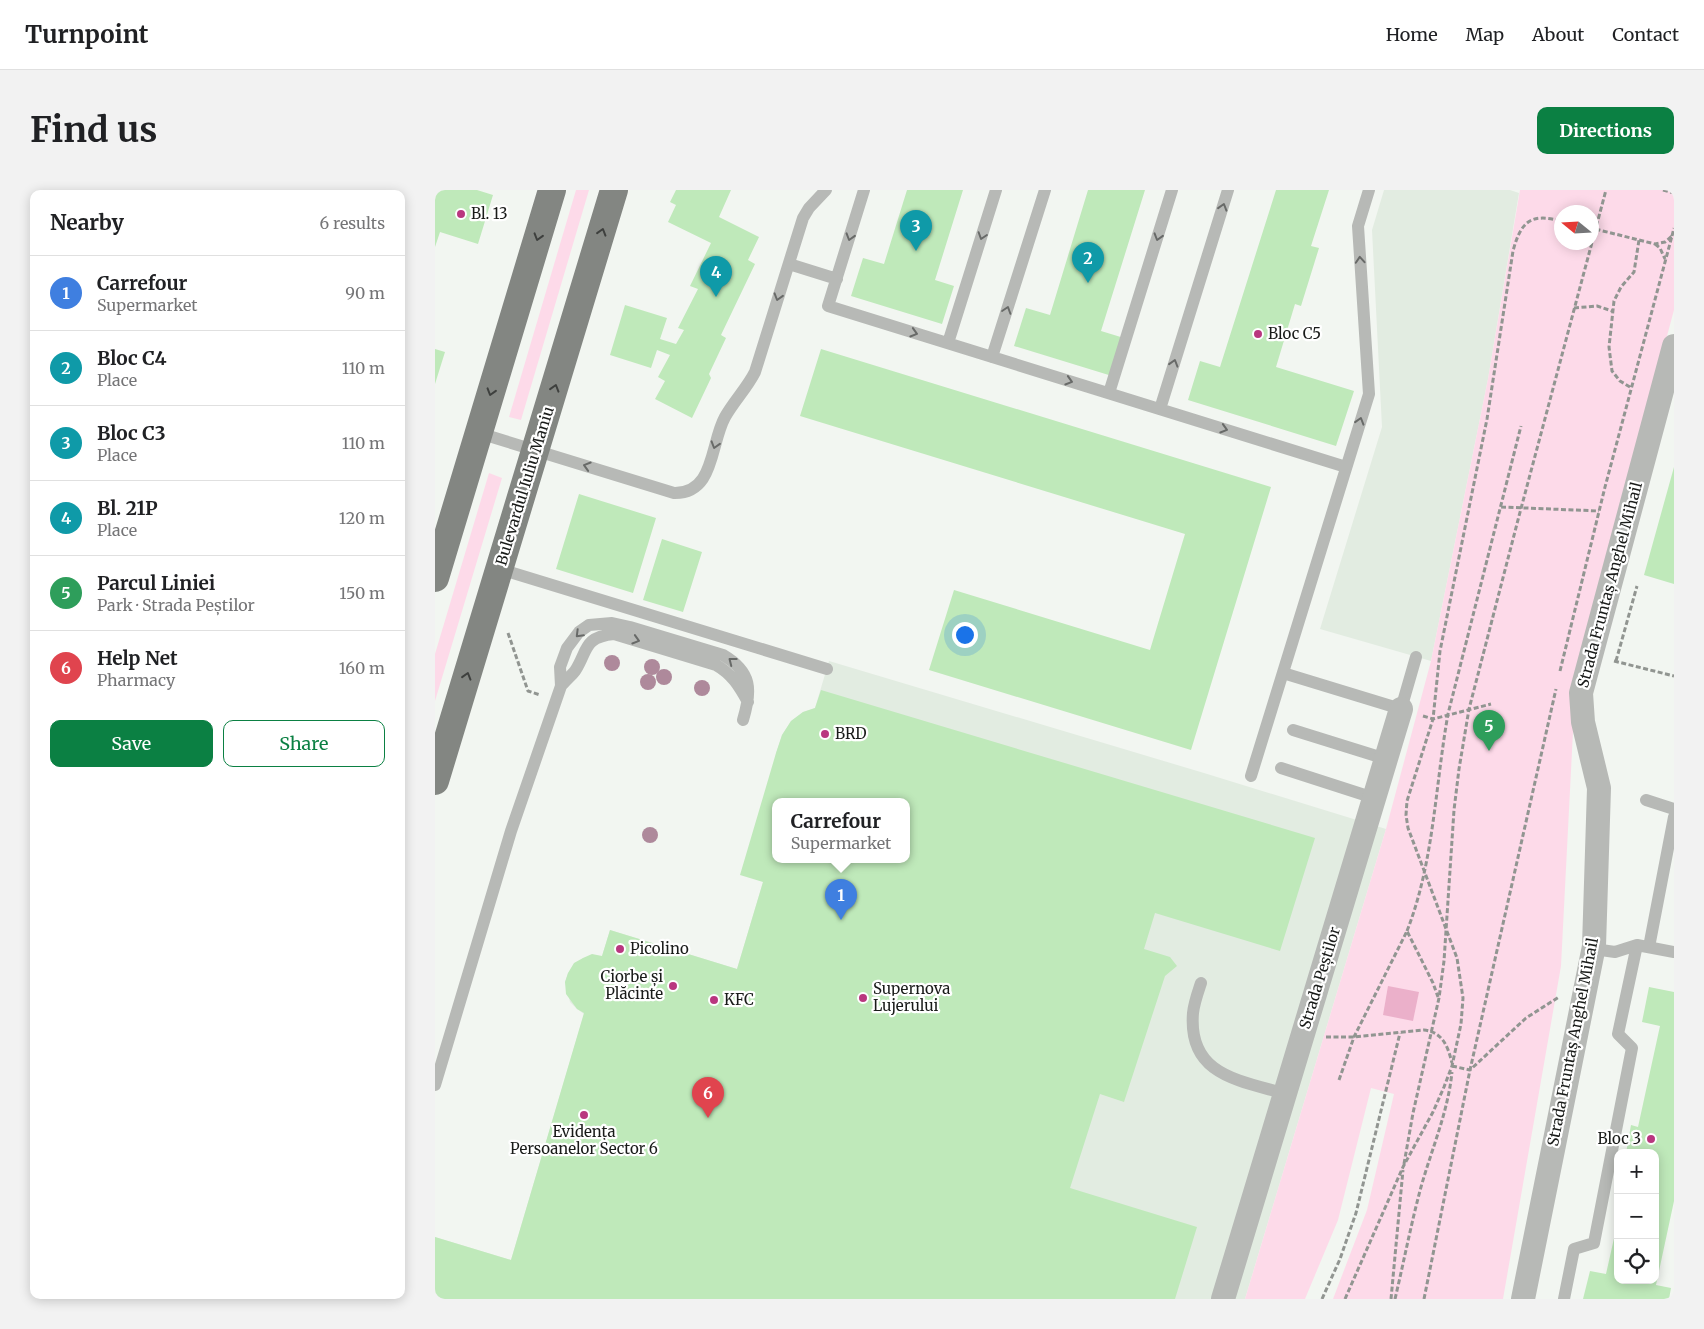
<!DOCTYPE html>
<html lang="en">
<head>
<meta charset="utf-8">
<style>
  :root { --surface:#fff; --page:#f2f2f2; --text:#202124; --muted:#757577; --line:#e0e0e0; --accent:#0b8043 }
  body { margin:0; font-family:Merriweather,serif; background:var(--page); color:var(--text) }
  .controls { position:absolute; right:15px; bottom:15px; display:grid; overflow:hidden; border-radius:10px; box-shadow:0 2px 12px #0003 }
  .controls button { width:45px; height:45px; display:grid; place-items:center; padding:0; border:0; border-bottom:1px solid var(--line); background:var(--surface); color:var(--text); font:25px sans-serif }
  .compass { position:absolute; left:1119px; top:15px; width:45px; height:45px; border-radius:50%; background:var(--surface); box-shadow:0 2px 12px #0003; rotate:288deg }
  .you { position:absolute; left:529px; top:444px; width:18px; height:18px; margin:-12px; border:4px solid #fff; border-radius:50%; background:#1a73e8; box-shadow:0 0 0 8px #1a73e833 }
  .badge { display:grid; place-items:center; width:32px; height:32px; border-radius:50%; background:var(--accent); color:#fff; font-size:16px; font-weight:700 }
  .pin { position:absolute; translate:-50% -41px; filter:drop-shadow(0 1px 2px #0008) }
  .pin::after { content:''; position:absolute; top:26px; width:18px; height:15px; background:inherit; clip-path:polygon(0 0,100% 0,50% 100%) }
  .popup { position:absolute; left:337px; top:608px; width:138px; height:65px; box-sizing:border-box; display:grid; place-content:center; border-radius:10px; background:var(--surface); filter:drop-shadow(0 1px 4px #0005); font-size:16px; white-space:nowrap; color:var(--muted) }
  .popup b { font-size:19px; color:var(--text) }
  .popup::after { content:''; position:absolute; left:50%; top:100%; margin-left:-10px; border:10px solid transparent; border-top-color:var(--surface) }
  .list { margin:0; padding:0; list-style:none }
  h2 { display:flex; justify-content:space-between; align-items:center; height:65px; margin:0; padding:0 20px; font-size:21px }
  h2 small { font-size:16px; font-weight:400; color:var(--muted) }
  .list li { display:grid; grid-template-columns:32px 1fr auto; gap:15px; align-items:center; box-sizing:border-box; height:75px; padding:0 20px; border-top:1px solid var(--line) }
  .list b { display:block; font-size:19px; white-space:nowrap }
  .list p { margin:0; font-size:16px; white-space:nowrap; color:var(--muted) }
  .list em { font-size:16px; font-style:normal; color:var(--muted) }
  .actions { display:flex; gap:10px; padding:15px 20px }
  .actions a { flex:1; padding:11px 0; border:1px solid var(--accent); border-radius:10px; text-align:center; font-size:18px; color:var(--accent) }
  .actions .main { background:var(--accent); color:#fff }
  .icon { flex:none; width:28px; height:28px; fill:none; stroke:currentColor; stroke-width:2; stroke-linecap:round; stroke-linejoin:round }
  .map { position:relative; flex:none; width:1239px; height:1109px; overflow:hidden; border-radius:10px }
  header { display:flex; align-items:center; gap:30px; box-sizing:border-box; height:70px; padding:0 25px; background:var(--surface); border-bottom:1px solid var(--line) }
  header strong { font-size:24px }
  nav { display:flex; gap:28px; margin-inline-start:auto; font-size:18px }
  .intro { display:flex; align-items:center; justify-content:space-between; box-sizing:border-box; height:120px; padding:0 30px }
  h1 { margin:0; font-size:35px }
  .button { padding:12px 22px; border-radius:10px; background:var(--accent); color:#fff; font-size:18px; font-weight:700 }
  main { display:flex; gap:30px; padding:0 30px }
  aside { flex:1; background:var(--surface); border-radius:10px; box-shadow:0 2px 12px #0003 }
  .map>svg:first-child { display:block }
  .built { fill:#e2ece1; fill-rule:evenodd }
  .green { fill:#fddae9; fill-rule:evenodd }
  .water { fill:#ebb0ca }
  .building { fill:#bfe9ba; fill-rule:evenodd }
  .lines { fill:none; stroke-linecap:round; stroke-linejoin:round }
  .path { stroke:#919591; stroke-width:3; stroke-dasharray:5 2.5; stroke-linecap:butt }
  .lane { stroke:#b7b9b6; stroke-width:12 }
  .street { stroke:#b7b9b6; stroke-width:24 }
  .primary { stroke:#838682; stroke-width:28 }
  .tree { fill:#ae899b }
  .oneway { stroke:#686a68 }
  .oneway2 { stroke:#3e403e }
  .poi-dot { fill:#b9377f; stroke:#fff; stroke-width:2 }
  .labels { text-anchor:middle; stroke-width:4.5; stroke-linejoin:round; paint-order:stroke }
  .poi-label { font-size:15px; fill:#191b19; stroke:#fff; text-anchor:start }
  .street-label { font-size:15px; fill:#191b19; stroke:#fff }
</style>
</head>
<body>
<header>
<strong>Turnpoint</strong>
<nav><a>Home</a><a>Map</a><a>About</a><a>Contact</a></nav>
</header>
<div class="intro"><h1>Find us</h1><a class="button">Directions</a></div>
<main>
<aside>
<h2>Nearby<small>6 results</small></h2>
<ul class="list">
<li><span class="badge" style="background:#3f7fe0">1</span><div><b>Carrefour</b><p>Supermarket</p></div><em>90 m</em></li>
<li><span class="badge" style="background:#0f9aa8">2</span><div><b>Bloc C4</b><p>Place</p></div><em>110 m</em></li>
<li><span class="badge" style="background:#0f9aa8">3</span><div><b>Bloc C3</b><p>Place</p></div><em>110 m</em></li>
<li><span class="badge" style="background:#0f9aa8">4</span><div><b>Bl. 21P</b><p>Place</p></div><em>120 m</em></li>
<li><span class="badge" style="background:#2e9e5b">5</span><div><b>Parcul Liniei</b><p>Park · Strada Peștilor</p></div><em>150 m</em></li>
<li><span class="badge" style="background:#e0444e">6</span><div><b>Help Net</b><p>Pharmacy</p></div><em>160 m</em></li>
</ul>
<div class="actions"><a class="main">Save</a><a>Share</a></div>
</aside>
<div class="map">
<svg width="1239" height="1109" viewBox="0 0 1239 1109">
  <rect width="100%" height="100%" fill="#f2f6f1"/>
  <path class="built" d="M949 0H1075L1084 3 1053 189 996 471 885 439 947 237 937 40Z
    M394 471 769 583 951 639 810 1109H0V1047L76 1070 149 824 142 819 135 812 130 792 133 783 148 768 167 766 175 740 302 779 328 692 341 563 347 545 356 531 368 522 380 518ZM341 611H471V669H341Z"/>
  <path class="green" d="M141 0H154L86 230 74 227Z
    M1085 0H1239V120L1141 483 1126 776 1068 1109H898L932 1020 959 904 936 898 903 1030 870 1109H810L951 639 996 471 1053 189ZM1126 22H1156V52H1126Z
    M54 283 67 288 0 511V464Z"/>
  <path class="water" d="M953 796 984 802 978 831 948 825Z"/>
  <path class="building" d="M0 0H42L58 5 43 54 5 42 0 57Z
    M241 0H296L284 27 324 47 313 70 320 74 286 145 291 148 274 184 276 188 257 228 220 209 230 191 223 187 235 165 222 160 216 178 175 165 190 115 232 128 225 149 241 154 249 140 243 138 263 99 255 96 276 53 233 32 241 15 235 12Z
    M472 0H528L500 90 519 96 507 134 416 106 428 68 449 74Z
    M653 0H710L666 141 689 148 677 186 579 156 591 118 615 125Z
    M841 0H894L876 56 884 58 866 116 860 114 841 177 919 201 901 256 753 210 765 171 785 177Z
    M0 159 10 162 0 194Z
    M386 159 836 297 756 560 494 480 519 400 715 460 750 344 365 226Z
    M1239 277V394L1209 385Z
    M144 304 221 328 198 403 121 379Z
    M227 349 267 362 248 422 208 410Z
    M386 500 880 648 845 761 720 723 709 759 735 767 742 776 730 786 689 912 665 904 635 998 762 1037 740 1109H0V1047L76 1070 149 823 142 819 131 804 130 792 133 783 139 773 148 768 157 764 167 766 175 740 302 779 328 692 305 685 341 563 347 545 356 531 368 522 380 518ZM341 611H471V669H341Z
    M1214 797 1239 802V1011L1221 1095 1236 1098 1234 1109H1148L1155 1081 1171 1084 1182 1035 1183 1090H1220V963H1191L1196 935 1203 937 1225 836 1207 832Z"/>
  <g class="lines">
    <path class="path" d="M1228 0 1239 3
      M1237 46 1239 38
      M1220 54 1225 58 1230 69
      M1139 118 1162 116 1177 121
      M1195 197 1185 191 1177 181 1174 157 1179 111 1186 97 1199 82 1204 50
      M1066 317 1164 321
      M73 443 93 501 105 505
      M1179 471 1239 486
      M1181 471 1202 396
      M1125 481 1170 297 1237 46 1230 52 1220 54 1156 38
      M988 526 998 529 1056 514
      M972 741C999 672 1000 597 1013 524L1086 236
      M891 847H919L989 840C1008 842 1013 857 1017 873
      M1017 876 1035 880 1091 828 1124 807
      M904 890 919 847 972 741 998 793 1003 807
      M969 974 978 923 1004 808 1009 771 1019 620 1024 579 1034 519 1084 326 1171 0
      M887 1109 905 1069 921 1023 965 843
      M910 1109 968 977 998 922 1009 897 1017 876 1026 834 1028 808 1022 768 973 638 971 625 972 611 998 529 1005 461 1052 229 1078 61C1086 31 1096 23 1126 31
      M956 1109 968 980
      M960 1109C969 1071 976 1034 986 997 997 958 1013 922 1017 882
      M989 1109 1035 880 1121 499"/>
    <path class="lane" d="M429 0 393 116 911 277
      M354 74 402 89
      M513 153 561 0
      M557 167 610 0
      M674 203 737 0
      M725 219 793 0
      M44 243 239 303C280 304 275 254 290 227 299 211 312 198 320 182L368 28 374 18 391 0
      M65 379 392 479
      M848 483 966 519 981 467
      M126 496C130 491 136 486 140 481 153 461 148 447 179 444L281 475C297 484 304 496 313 512
      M858 540 951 569
      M846 578 939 608
      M816 586 934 204 923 36 934 0
      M1211 610 1239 619
      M1214 757 1239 627
      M1159 759 1180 762 1202 755
      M766 793C763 802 759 813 758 823 753 885 803 890 851 904
      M0 895 76 641 126 496 125 477 132 458 144 442 154 435 177 433 195 437 288 465C317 482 317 500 308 530
      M1129 1109 1139 1059 1159 1053 1197 858 1183 844 1202 755 1239 762"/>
    <path class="street" d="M788 1109 966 519
      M1088 1109 1159 756 1164 598 1148 532 1146 503 1239 156"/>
    <path class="primary" d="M0 388 117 0
      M0 591 179 0"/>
  </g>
  <g class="tree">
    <circle cx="177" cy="473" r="8"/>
    <circle cx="217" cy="477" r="8"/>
    <circle cx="229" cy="487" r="8"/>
    <circle cx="213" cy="492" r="8"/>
    <circle cx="267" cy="498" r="8"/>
    <circle cx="215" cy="645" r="8"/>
  </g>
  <defs><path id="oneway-chevron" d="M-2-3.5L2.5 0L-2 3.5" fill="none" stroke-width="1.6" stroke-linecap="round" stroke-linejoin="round" transform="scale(1.25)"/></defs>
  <g class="oneway">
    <use href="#oneway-chevron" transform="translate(788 17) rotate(-73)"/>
    <use href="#oneway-chevron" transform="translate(547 46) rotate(108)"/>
    <use href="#oneway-chevron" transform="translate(415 47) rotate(107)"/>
    <use href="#oneway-chevron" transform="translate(723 47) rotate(107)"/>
    <use href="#oneway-chevron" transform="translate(925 70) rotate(-94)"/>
    <use href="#oneway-chevron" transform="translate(343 107) rotate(107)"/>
    <use href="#oneway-chevron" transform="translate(572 120) rotate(-72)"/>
    <use href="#oneway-chevron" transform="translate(479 143) rotate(17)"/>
    <use href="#oneway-chevron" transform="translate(739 173) rotate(-73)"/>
    <use href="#oneway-chevron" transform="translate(634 191) rotate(17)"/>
    <use href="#oneway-chevron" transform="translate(925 231) rotate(-73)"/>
    <use href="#oneway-chevron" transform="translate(789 239) rotate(17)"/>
    <use href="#oneway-chevron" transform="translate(280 255) rotate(107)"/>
    <use href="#oneway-chevron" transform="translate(152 276) rotate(-163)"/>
    <use href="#oneway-chevron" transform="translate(144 444) rotate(135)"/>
    <use href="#oneway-chevron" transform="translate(201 450) rotate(17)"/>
    <use href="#oneway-chevron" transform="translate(297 471) rotate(-142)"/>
  </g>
  <g class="oneway2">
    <use href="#oneway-chevron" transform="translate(167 42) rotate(-73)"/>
    <use href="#oneway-chevron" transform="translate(103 47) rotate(107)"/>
    <use href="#oneway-chevron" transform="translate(120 198) rotate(-73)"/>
    <use href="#oneway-chevron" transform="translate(56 202) rotate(107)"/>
    <use href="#oneway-chevron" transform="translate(32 486) rotate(-73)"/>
  </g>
  <g class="poi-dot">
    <circle cx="26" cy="24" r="5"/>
    <circle cx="823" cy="144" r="5"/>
    <circle cx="390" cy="544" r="5"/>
    <circle cx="185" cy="759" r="5"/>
    <circle cx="238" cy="796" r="5"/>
    <circle cx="428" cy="808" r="5"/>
    <circle cx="279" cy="810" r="5"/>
    <circle cx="149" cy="925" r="5"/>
    <circle cx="1216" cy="949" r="5"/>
  </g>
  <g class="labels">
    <g class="poi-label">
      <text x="36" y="29">Bl. 13</text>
      <text x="833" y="149">Bloc C5</text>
      <text x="400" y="549">BRD</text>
      <text x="195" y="764">Picolino</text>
      <text x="228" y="792" text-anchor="end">Ciorbe și<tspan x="228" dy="17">Plăcinte</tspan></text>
      <text x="438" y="804">Supernova<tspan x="438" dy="17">Lujerului</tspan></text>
      <text x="289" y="815">KFC</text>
      <text x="149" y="947" text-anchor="middle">Evidența<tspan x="149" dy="17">Persoanelor Sector 6</tspan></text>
      <text x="1206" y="954" text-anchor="end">Bloc 3</text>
    </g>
    <g class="street-label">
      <text transform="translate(90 296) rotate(-73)" y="5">Bulevardul Iuliu Maniu</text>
      <text transform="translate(1175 395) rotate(-75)" y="5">Strada Fruntaș Anghel Mihail</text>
      <text transform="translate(885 788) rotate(-73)" y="5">Strada Peștilor</text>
      <text transform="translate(1138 852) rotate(-79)" y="5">Strada Fruntaș Anghel Mihail</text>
    </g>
  </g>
</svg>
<div class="controls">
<button>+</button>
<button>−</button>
<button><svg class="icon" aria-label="locate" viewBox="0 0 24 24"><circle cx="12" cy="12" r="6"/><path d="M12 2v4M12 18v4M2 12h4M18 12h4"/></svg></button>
</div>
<svg class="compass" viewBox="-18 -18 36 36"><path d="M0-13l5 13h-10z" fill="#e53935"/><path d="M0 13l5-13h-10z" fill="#757577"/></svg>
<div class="you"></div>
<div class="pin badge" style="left:406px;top:730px;background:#3f7fe0">1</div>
<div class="popup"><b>Carrefour</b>Supermarket</div>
<div class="pin badge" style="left:653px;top:93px;background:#0f9aa8">2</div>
<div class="pin badge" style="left:481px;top:61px;background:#0f9aa8">3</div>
<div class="pin badge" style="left:281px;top:107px;background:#0f9aa8">4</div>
<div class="pin badge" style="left:1054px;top:561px;background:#2e9e5b">5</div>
<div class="pin badge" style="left:273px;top:928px;background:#e0444e">6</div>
</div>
</main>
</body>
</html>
